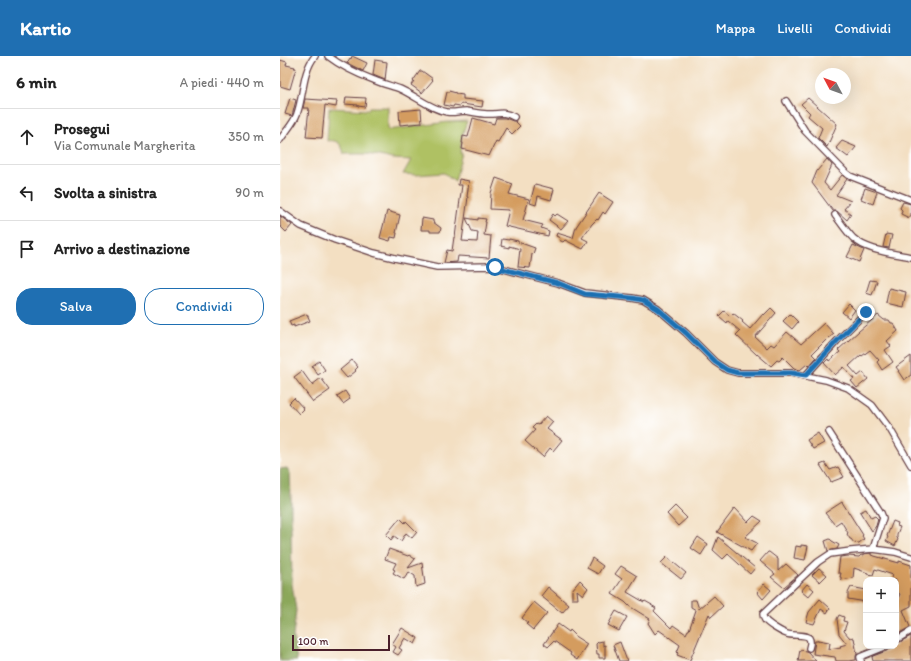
<!DOCTYPE html>
<html lang="it">
<head>
<meta charset="utf-8">
<style>
  :root { --surface:#fff; --page:#f6f6f6; --text:#222; --muted:#767676; --line:#e0e0e0; --accent:#1f6fb2 }
  body { margin:0; font-family:Itim,sans-serif; background:var(--page); color:var(--text) }
  .controls { position:absolute; right:12px; bottom:12px; display:grid; overflow:hidden; border-radius:8px; box-shadow:0 4px 16px #0002 }
  .controls button { width:36px; height:36px; display:grid; place-items:center; padding:0; border:0; border-bottom:1px solid var(--line); background:var(--surface); color:var(--text); font:20px sans-serif }
  .compass { position:absolute; left:535px; top:12px; width:36px; height:36px; border-radius:50%; background:var(--surface); box-shadow:0 4px 16px #0002; rotate:311deg }
  .scale { position:absolute; left:12px; bottom:10px; width:98px; box-sizing:border-box; padding-left:4px; border:2px solid #4a1f2b; border-top:0; font-size:11px; line-height:14px; white-space:nowrap; color:#4a1f2b; -webkit-text-stroke:3px #fff; paint-order:stroke }
  .stop { position:absolute; width:12px; height:12px; margin:-9px; border:3px solid #1f6fb2; border-radius:50%; background:#fff }
  .stop.end { background:#1f6fb2; border-color:#fff; box-shadow:0 1px 4px #0008 }
  .list { margin:0; padding:0; list-style:none }
  h2 { display:flex; justify-content:space-between; align-items:center; height:52px; margin:0; padding:0 16px; font-size:17px }
  h2 small { font-size:13px; font-weight:400; color:var(--muted) }
  .list li { display:grid; grid-template-columns:26px 1fr auto; gap:12px; align-items:center; box-sizing:border-box; height:56px; padding:0 16px; border-top:1px solid var(--line) }
  .list b { display:block; font-size:15px; white-space:nowrap }
  .list p { margin:0; font-size:13px; white-space:nowrap; color:var(--muted) }
  .list em { font-size:13px; font-style:normal; color:var(--muted) }
  .actions { display:flex; gap:8px; padding:12px 16px }
  .actions a { flex:1; padding:9px 0; border:1px solid var(--accent); border-radius:16px; text-align:center; font-size:14px; color:var(--accent) }
  .actions .main { background:var(--accent); color:#fff }
  .icon { flex:none; width:22px; height:22px; fill:none; stroke:currentColor; stroke-width:2; stroke-linecap:round; stroke-linejoin:round }
  .map { position:relative; flex:none; width:631px; height:605px; overflow:hidden }
  header { display:flex; align-items:center; gap:24px; box-sizing:border-box; height:56px; padding:0 20px; background:var(--accent); color:#fff }
  header strong { font-size:19px }
  nav { display:flex; gap:22px; margin-inline-start:auto; font-size:14px }
  main { display:flex }
  aside { flex:1; background:var(--surface) }
  .map>svg:first-child { display:block }
  .green { fill:#afc164; stroke:#7c7048 }
  .forest { fill:#8ba75a; stroke:#6a6342 }
  .building { fill:#d49c5f }
  .lines { fill:none; stroke-linecap:round; stroke-linejoin:round }
  .street-casing { stroke:#633c42; stroke-width:8 }
  .street { stroke:#fff; stroke-width:5.5 }
  .route { stroke:#1f6fb2; stroke-width:5 }
</style>
</head>
<body>
<header>
<strong>Kartio</strong>
<nav><a>Mappa</a><a>Livelli</a><a>Condividi</a></nav>
</header>
<main>
<aside>
<h2>6 min<small>A piedi · 440 m</small></h2>
<ul class="list">
<li><svg class="icon" aria-label="ahead" viewBox="0 0 24 24"><path d="M12 20V5M6 11l6-6 6 6"/></svg><div><b>Prosegui</b><p>Via Comunale Margherita</p></div><em>350 m</em></li>
<li><svg class="icon" aria-label="left" viewBox="0 0 24 24"><path d="M17 20v-9H6M10 6l-5 5 5 5"/></svg><div><b>Svolta a sinistra</b></div><em>90 m</em></li>
<li><svg class="icon" aria-label="arrive" viewBox="0 0 24 24"><path d="M6 21V4h12l-3 4 3 4H6"/></svg><div><b>Arrivo a destinazione</b></div></li>
</ul>
<div class="actions"><a class="main">Salva</a><a>Condividi</a></div>
</aside>
<div class="map">
<svg width="631" height="605" viewBox="0 0 631 605">
  <rect width="100%" height="100%" fill="#fff"/>
  <filter id="ink" filterUnits="userSpaceOnUse"><feTurbulence type="fractalNoise" baseFrequency=".025" numOctaves="2"/><feDisplacementMap in="SourceGraphic" scale="8" xChannelSelector="R" yChannelSelector="G"/><feConvolveMatrix kernelMatrix="1 2 1 2 8 2 1 2 1" color-interpolation-filters="sRGB"/></filter>
  <filter id="wash" filterUnits="userSpaceOnUse"><feTurbulence type="fractalNoise" baseFrequency=".012" numOctaves="4" result="noise"/><feDisplacementMap in="SourceGraphic" scale="16" xChannelSelector="R" yChannelSelector="G"/><feGaussianBlur stdDeviation="0.9" result="paint"/><feColorMatrix in="noise" values="0 0 0 0 0 0 0 0 0 0 0 0 0 0 0 0 0 1.4 0 .05"/><feComposite in="paint" operator="in"/></filter>
  <g filter="url(#wash)">
    <rect width="100%" height="100%" fill="#f3dfc2"/>
    <path class="green" d="M89 51H108V74L168 66 187 65 182 80 180 97H182L175 125 167 119 164 117 136 119 123 118 131 104 113 103 100 100 87 98H64C62 88 57 83 47 85L49 52 88 54Z"/>
    <path class="forest" d="M7 412 10 417 11 441V466L12 528 16 554 13 581 17 605H0V413Z"/>
    <g id="blocks">
      <path class="building" d="M72 0 87 7 83 15 67 7 70 2 71 3Z
        M0 4 7 6 6 9 15 11 14 12H16L10 33 0 30Z
        M95 4 107 6 105 24 93 19Z
        M140 15H142L153 23 152 24H153L142 37 131 29 134 25H133Z
        M169 35 176 37V38L183 39V43L203 45 202 51 182 48 180 49V50L174 49 173 51 164 49 167 36H169Z
        M66 41 86 42 85 51 78 50V49L65 48Z
        M10 42 16 44 12 60 5 58Z
        M528 42 557 68 547 91 538 82 542 72 528 60 530 57 521 48Z
        M25 43 57 45 56 51 45 49 42 82 26 81 29 52H23Z
        M141 53 142 67 120 69 119 55Z
        M193 62 214 68 216 62H225L233 65H235L240 70 232 78 226 72 218 86 216 85 209 100 182 93 183 87H182L183 80 188 81Z
        M562 85 576 91 568 101 556 92Z
        M547 103 552 109 544 127 550 134 562 119 567 123 556 139 571 145 564 153 571 158 567 164 557 155H553L532 127 537 115Z
        M216 122 233 128 229 138 249 143 243 164 263 169 261 172 269 175 268 180 225 170 229 154 210 153 211 137Z
        M179 123 189 125 187 141H188L182 185 197 186 198 176 192 175 186 162 198 164V162L206 163 205 166H206L204 179 211 180 209 202 178 200 177 206 164 207 167 194 172 195 174 181H175L182 129H178Z
        M255 128 274 133 271 144 258 140 256 149 250 147Z
        M585 132 597 136 593 148 581 143Z
        M319 137 333 146 325 158 323 156 318 164 317 163 312 168 302 182 308 185 303 193 285 184 283 186 279 184 280 182 276 180 277 177 293 182 296 171Z
        M623 146 631 148V159L629 162 621 158 622 154 620 152Z
        M107 155 120 159 116 177H117L116 182 111 181 110 185 100 182Z
        M273 158 275 160 277 158 288 165 281 173 269 164Z
        M0 160 12 169 6 176 0 170Z
        M142 162 153 164V166L161 172 160 176H150V174H141Z
        M606 178 612 179 609 192 603 191Z
        M222 183 229 184V183L238 185V186L255 192 253 198H252L250 212 238 211 240 193 229 190V192L221 190Z
        M573 189 584 194 579 206 567 201Z
        M590 224 597 225 592 239 586 237Z
        M609 232 626 236 623 251 606 247Z
        M569 248 575 254 569 262 562 256Z
        M491 252 496 257 475 281 487 292 491 288 494 290 507 276 521 288 544 267 554 278 549 282V281L532 298 536 302 529 310 527 308 520 314 514 312 503 301 499 305 497 304 491 310 477 298V299L456 279 460 275 448 265 447 267 439 260 444 255 450 260 453 257 463 265 462 266 470 273 483 258 484 259Z
        M27 258 30 265 14 271V269L11 270 9 265Z
        M510 258 518 266 512 273 503 265Z
        M598 259 604 264H609L611 267H613L618 275 607 285 611 290 605 294 613 306 602 314 597 306 599 304 590 294 582 300 581 299 569 310 578 320 583 316 588 323 577 332 571 325 574 323 564 311 555 319 544 307 548 303 549 305 560 296 558 294 579 275Z
        M631 300V319L624 324 618 315H619L616 311Z
        M72 304 78 311 75 314 76 315 67 322 60 314Z
        M39 305 45 314 38 319 32 310Z
        M22 315 32 329 41 322 50 334 33 346 14 321Z
        M65 335 70 343 63 348 57 340Z
        M14 342 24 353 19 358 9 347Z
        M266 360 273 366 267 373 282 384 273 395 270 392 263 401 245 385 255 374 252 372 256 368 258 369Z
        M538 377 544 387 533 393 527 384Z
        M545 407 550 414 558 411 564 421 551 426 540 409Z
        M562 446 583 479 582 480 584 483 579 487H577L576 486 574 487 571 483H570L567 478 568 477 561 465 555 469 545 457Z
        M395 450 407 462 398 470 387 458Z
        M455 452 468 466 474 460 482 465 465 481 477 487 471 495 437 476Z
        M586 453 591 462 595 460 598 463 596 470 592 475 580 456Z
        M120 462 125 467 126 465 137 476 132 482 126 477 121 485 114 480 111 484 106 479Z
        M613 465 618 467 617 470 620 471 617 478V482L618 483 615 490 606 485 608 481 607 480Z
        M418 481 428 488 421 499 411 492Z
        M438 481 475 512 470 518 448 498 443 503 433 494Z
        M550 483 552 485 559 489 557 493 548 495 545 485Z
        M521 489 528 490 525 504 514 502 516 490 521 491Z
        M109 493 128 500 129 499 135 503 128 512 142 507 145 528 136 531 135 520 129 516 124 523 113 517 115 514 113 513 116 507 105 503Z
        M488 496H489L498 503V515L506 508 518 519 504 531H503L491 521 495 518 480 505Z
        M591 497V499L619 507V505L631 509V550L623 554 630 571 616 579V547L620 538 616 536V524H611L613 519 595 513 593 519 588 518V517L574 512 573 522 561 524V521H560L561 517H558L560 501 568 500 579 501 581 499 583 500V498Z
        M387 501 406 517 401 523 381 507Z
        M312 502 323 510 318 518 307 512Z
        M341 510 357 520 347 536 364 546 365 545 372 549H371L376 552 374 555 391 572 393 569 406 578 408 574H409L416 554 411 551V544H416L419 553 434 540 443 550 431 561 429 558 410 604 397 599 398 597 397 596 400 589 379 574 375 578 368 567 370 563 349 550 345 546 332 538 342 523 335 518Z
        M539 512 547 519 540 526 532 519Z
        M300 524 308 532 303 539 297 534 298 543H292V534Z
        M484 528 491 534 483 543 477 536Z
        M527 528 534 534 528 541 521 535Z
        M268 531 289 549 282 557 261 540Z
        M571 531 586 534V546L568 543V537Z
        M540 543 550 552 547 557 541 553 534 568 526 566 529 556Z
        M254 546 267 557 253 574 246 568 248 567 242 562Z
        M336 555 347 561 339 575 328 569Z
        M559 559 564 561 563 565 567 566 564 575 570 582 573 581V582H574L577 598 576 600V604L569 605H556L555 601 533 598 535 585H538V584L549 586V587H550L549 593 561 591 560 590 567 588 559 578 557 563Z
        M278 568 289 576 290 574 294 578 293 579 307 588 297 604 290 599 291 597 274 585 268 591 264 588Z
        M122 572 138 582 135 588 125 582 119 592 122 594 118 599 113 596 116 591 112 588Z
        M631 580V605H593L592 601 593 600 609 594 611 592V590H616V588Z
        M323 585V590L325 589V602H319V598H317L316 588 318 586Z
        M340 586 347 605H339L333 589Z
        M520 594 526 595 528 596 536 605H518Z"/>
    </g>
  </g>
  <g filter="url(#ink)">
    <use href="#blocks" fill-opacity="0" stroke="#633c42" stroke-width="1"/>
    <g class="lines">
      <defs>
        <path id="street" d="M48 0C61 10 78 18 94 24 103 28 112 30 120 33 136 40 150 53 167 56 174 57 179 55 186 55 193 56 200 58 207 58 219 59 221 54 234 61
          M506 45 525 75 566 117 570 120 631 144
          M0 84C5 76 14 67 17 58 24 39 22 16 35 0
          M0 155 21 170 55 184 94 197 115 202 157 211 212 210 278 227 305 237 352 242 363 244 378 253 406 277 435 306 447 314 458 317H511L546 324 568 332 592 349 610 373 631 409
          M555 159C561 167 566 175 573 182 587 195 613 197 631 201
          M526 319 557 285 586 256
          M549 376 601 457 603 462 593 493
          M616 584 631 575
          M529 592C530 589 531 585 529 582 526 578 512 580 507 578 501 576 488 568 485 564 483 561 483 561 483 558L538 506 550 498 571 495 593 493 615 496 631 501
          M581 605 580 601 607 590"/>
      </defs>
      <use href="#street" class="street-casing"/>
      <use href="#street" class="street"/>
    </g>
  </g>
  <g class="lines" filter="url(#ink)">
    <path class="route" d="M215 211 278 227 305 238 352 242 363 244 378 253 406 277 435 306 447 314 458 317H511L526 319 557 285 586 256"/>
  </g>
</svg>
<div class="controls">
<button>+</button>
<button>−</button>
</div>
<svg class="compass" viewBox="-18 -18 36 36"><path d="M0-13l5 13h-10z" fill="#e53935"/><path d="M0 13l5-13h-10z" fill="#767676"/></svg>
<div class="scale">100 m</div>
<div class="stop" style="left:215px;top:211px"></div>
<div class="stop end" style="left:586px;top:256px"></div>
</div>
</main>
</body>
</html>
